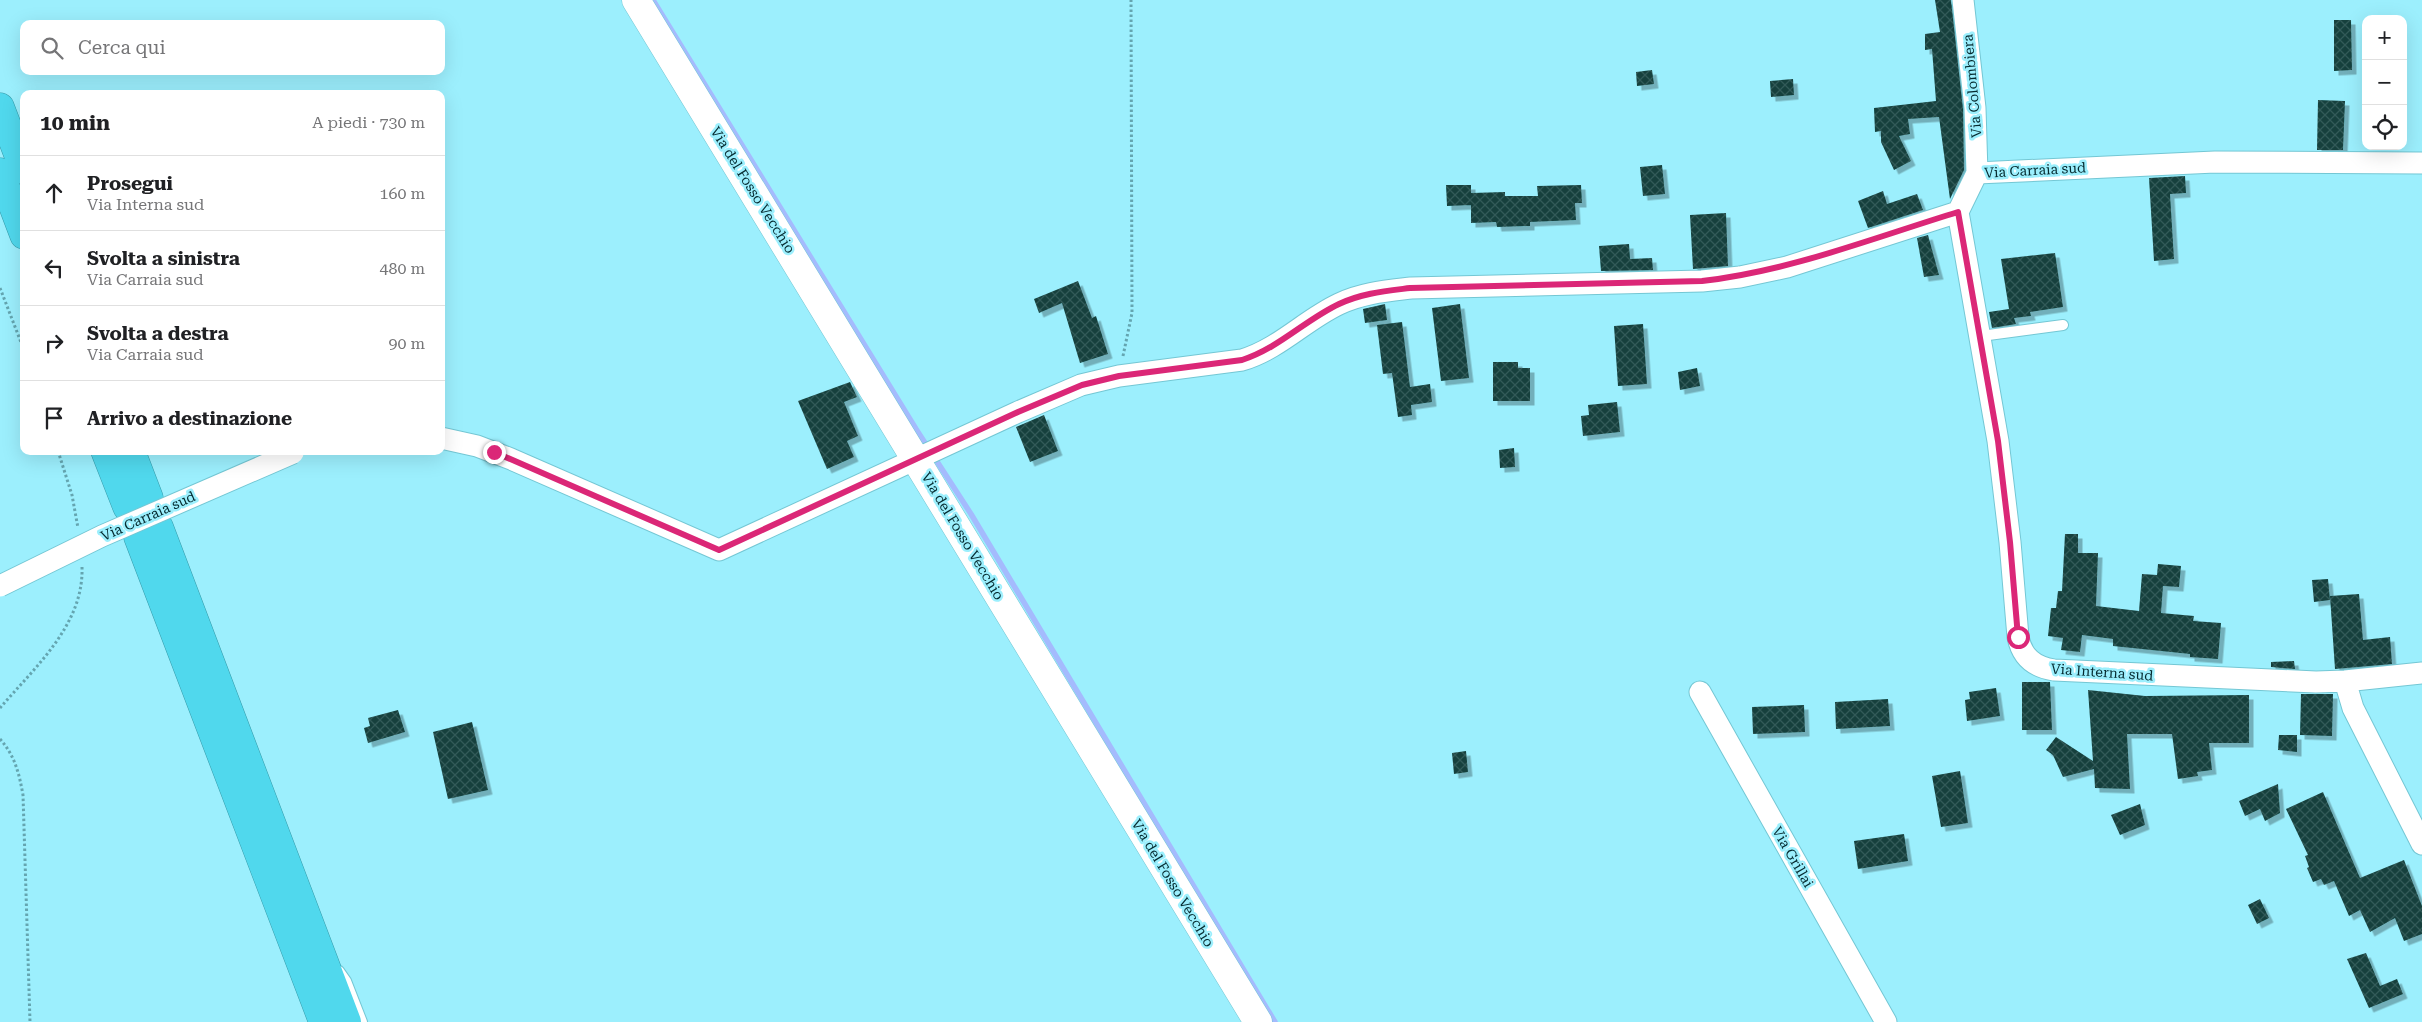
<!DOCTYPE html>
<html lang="it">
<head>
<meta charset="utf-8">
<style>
  :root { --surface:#fff; --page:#f6f6f6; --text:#202124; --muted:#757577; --line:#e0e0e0 }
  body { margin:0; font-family:"Roboto Serif",serif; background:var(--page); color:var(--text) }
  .controls { position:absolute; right:15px; top:15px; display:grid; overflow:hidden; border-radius:10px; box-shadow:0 5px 20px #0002 }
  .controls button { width:45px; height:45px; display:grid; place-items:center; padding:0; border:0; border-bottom:1px solid var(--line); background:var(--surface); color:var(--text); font:25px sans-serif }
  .stop { position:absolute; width:15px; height:15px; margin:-11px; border:4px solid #db2777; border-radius:50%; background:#fff }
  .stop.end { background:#db2777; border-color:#fff; box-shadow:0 1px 5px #0008 }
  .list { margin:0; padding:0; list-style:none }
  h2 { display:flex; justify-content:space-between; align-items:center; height:65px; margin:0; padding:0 20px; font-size:21px }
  h2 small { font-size:16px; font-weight:400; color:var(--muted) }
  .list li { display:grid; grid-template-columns:32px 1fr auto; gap:15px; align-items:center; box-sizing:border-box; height:75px; padding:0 20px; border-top:1px solid var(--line) }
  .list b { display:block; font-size:19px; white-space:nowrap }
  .list p { margin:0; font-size:16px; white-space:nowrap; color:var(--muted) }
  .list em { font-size:16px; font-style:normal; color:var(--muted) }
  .icon { flex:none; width:28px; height:28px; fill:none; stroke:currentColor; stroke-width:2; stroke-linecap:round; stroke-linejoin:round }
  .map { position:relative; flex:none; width:2422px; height:1022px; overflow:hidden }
  .search { position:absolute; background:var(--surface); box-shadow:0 5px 20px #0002; left:20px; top:20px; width:425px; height:55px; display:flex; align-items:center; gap:12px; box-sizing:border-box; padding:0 18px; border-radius:10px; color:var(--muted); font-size:19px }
  .panel { position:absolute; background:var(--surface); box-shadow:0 5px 20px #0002; left:20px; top:90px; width:425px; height:365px; border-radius:10px }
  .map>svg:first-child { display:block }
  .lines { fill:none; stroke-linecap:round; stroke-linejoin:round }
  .stream { stroke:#a4bbfd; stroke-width:5.5 }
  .building { fill:url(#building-cross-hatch); filter:url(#shadow) }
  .lane-casing { stroke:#74c7d4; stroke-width:12 }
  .street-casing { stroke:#74c7d4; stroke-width:23 }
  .secondary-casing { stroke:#74c7d4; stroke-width:29 }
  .highway-casing { stroke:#369baa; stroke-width:29 }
  .path { stroke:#64a5b0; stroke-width:3; stroke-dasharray:2.5 2.5; stroke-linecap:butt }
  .lane { stroke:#fff; stroke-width:10 }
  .street { stroke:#fff; stroke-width:21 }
  .secondary { stroke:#fff; stroke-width:28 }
  .highway { stroke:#50d8ed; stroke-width:28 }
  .street-bridge-casing { stroke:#74c7d4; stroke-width:23; stroke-linecap:butt }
  .street-bridge { stroke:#fff; stroke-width:21 }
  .route { stroke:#db2777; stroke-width:6 }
  .labels { text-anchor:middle; stroke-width:5; stroke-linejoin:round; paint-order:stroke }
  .street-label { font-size:14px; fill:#052a2f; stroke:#9ceffd }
</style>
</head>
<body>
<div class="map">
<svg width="2422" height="1022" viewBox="0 0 2422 1022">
  <defs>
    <pattern id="building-cross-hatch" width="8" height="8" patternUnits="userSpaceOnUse" patternTransform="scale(1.25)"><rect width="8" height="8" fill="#13413e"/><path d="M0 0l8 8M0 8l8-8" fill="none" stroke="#335a58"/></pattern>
    <filter id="shadow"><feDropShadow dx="4.5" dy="4.5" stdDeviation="0" flood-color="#0004"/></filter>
  </defs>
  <rect width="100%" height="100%" fill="#9ceffd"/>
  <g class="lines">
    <path class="stream" d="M653 0 916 429 971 514 1275 1022"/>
  </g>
  <path class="building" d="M1935 0H1951L1963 109 1964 170 1950 199 1939 117 1908 119 1910 134 1899 136 1911 161 1894 170 1881 142V131L1875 132 1874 108 1936 101 1932 49 1925 50V34L1940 32Z
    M2334 20H2351L2352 70 2334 71Z
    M1652 70 1654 84 1637 86 1636 72Z
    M1793 79 1794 95 1771 97 1770 81Z
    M2318 100 2345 101 2343 150H2317Z
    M1662 165 1665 194 1643 196 1640 167Z
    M2185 176 2186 193 2170 194 2174 259 2154 261 2149 178Z
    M1446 185H1471V205L1447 206Z
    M1581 185 1582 203H1575L1576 220 1530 222V226L1497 227 1496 222 1471 223V193L1505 192V196H1538L1537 186Z
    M1883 191 1887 204 1917 194 1923 210 1868 228 1858 201Z
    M1726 213 1728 266 1693 269 1690 215Z
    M1928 235 1939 275 1924 277 1917 238Z
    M1629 244 1630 259 1652 258 1653 270 1601 271 1599 246Z
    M2055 253 2063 307 2030 312 2031 316 2014 318 2016 324 1992 328 1989 312 2009 309 2001 259Z
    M1078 281 1092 318 1096 316 1108 354 1080 363 1062 303 1039 313 1034 299Z
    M1385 304 1387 320 1365 323 1363 309Z
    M1460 304 1469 378 1441 381 1432 308Z
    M1402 322 1410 387 1430 384 1432 402 1411 405 1412 415 1398 417 1392 373 1383 374 1377 325Z
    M1643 324 1647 384 1618 386 1614 326Z
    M1493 362H1518V368H1530V401H1493Z
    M1697 368 1700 386 1680 390 1678 372Z
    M850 382 857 397 844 402 858 436 847 441 854 457 827 469 798 401Z
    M1617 402 1620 432 1583 436 1581 416 1589 415 1588 405Z
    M1044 415 1058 451 1030 462 1016 427Z
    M1514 448 1515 467 1500 468 1499 450Z
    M2065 534H2078V553H2098L2096 606 2139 611 2142 574 2157 575 2158 564 2181 566 2179 587 2163 586 2161 613 2194 616 2193 621 2221 623 2218 659 2190 657V654L2113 646V639L2082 635 2080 652 2061 650 2063 638 2048 636 2051 608H2056L2058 591H2062Z
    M2328 579 2330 600 2314 602 2312 580Z
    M2359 594 2363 640 2390 637 2392 664 2335 669 2330 596Z
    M2294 661 2295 669 2271 667V662Z
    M2022 682H2050L2052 730H2022Z
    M1996 688 2000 716 1967 721 1965 700 1970 699 1969 692Z
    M2088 690 2145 696 2249 695V743H2209L2212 770 2197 772 2198 776 2178 779 2172 734H2127L2130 789 2095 788 2094 769 2063 777 2053 755 2046 750 2056 737 2093 761Z
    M2301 694H2333L2332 736 2300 735Z
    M1888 699 1890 726 1836 729 1835 702Z
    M1804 705 1805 732 1753 734 1752 707Z
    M398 710 405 732 368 743 364 728 370 726 368 718Z
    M472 722 488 790 448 799 433 732Z
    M2279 735H2297V752L2278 750Z
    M1466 751 1468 772 1454 774 1452 753Z
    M1960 771 1968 823 1941 827 1932 776Z
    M2278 784 2280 813 2265 821 2260 809 2245 816 2239 801Z
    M2323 792 2360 878 2404 860 2422 906V934L2404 941 2395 918 2370 932 2360 910 2349 916 2334 881 2324 885 2321 879 2313 882 2307 868 2309 867 2305 856 2308 855 2286 809Z
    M2140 804 2145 825 2120 835 2111 815Z
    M1904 834 1908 861 1858 869 1854 841Z
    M2260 899 2269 918 2257 924 2248 905Z
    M2366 953 2380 986 2397 979 2403 994 2369 1008 2347 959Z"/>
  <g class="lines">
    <defs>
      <path id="lane" d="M1981 336 2063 325
        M339 971 346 981 362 1022"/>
      <path id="street" d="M1963 0 1975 108 1977 173
        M1958 212 1998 441 2010 542 2018 637C2022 657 2034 667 2054 670L2316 682 2345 681 2422 673
        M441 438 477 446 511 459 719 550 1018 412 1081 385 1119 376 1242 360C1279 349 1305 320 1339 304 1362 293 1386 291 1411 288L1702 281 1740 277 1787 267 1958 212 1977 173 2215 162 2422 163
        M2345 681 2353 708 2422 844
        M1700 692 1886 1022"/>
      <path id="secondary" d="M636 0 1258 1022"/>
      <path id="highway" d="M0 107 24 170
        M0 172 24 235
        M105 451 127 507
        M131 451 149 498
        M159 527 347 1022
        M138 537 323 1022"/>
    </defs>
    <use href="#lane" class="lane-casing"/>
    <use href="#street" class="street-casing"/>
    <use href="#secondary" class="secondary-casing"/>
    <use href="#highway" class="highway-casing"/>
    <path class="path" d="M0 288 24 350
      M1123 356 1132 313 1131 0
      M58 451 72 495 78 528
      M0 708C34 668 84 625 82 567
      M0 739C15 756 19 773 23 795L30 1022"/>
    <use href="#lane" class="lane"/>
    <use href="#street" class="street"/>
    <use href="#secondary" class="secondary"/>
    <use href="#highway" class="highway"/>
    <defs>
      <path id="street-bridge" d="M0 586 102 536 293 453"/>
    </defs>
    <use href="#street-bridge" class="street-bridge-casing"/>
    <use href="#street-bridge" class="street-bridge"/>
  </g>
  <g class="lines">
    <path class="route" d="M494 452 719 550 1018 412 1082 385 1119 376 1242 360C1279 348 1305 320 1339 304 1362 293 1386 291 1410 288L1702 281C1790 271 1873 238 1958 212L1998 441 2010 542 2018 637"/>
  </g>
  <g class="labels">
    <g class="street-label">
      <text transform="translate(1972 86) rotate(-95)" y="5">Via Colombiera</text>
      <text transform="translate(2035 170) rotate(-3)" y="5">Via Carraia sud</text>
      <text transform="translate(753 190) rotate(58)" y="5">Via del Fosso Vecchio</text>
      <text transform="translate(148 516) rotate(-24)" y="5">Via Carraia sud</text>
      <text transform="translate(963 536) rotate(59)" y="5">Via del Fosso Vecchio</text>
      <text transform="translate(2102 672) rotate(4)" y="5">Via Interna sud</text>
      <text transform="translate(1793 857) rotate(60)" y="5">Via Grillai</text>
      <text transform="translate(1173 883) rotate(59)" y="5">Via del Fosso Vecchio</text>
    </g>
  </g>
</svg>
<div class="controls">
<button>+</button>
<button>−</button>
<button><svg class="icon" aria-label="locate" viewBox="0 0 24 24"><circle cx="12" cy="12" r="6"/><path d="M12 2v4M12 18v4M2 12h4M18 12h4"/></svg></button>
</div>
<div class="stop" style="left:2018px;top:637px"></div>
<div class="stop end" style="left:494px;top:452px"></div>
<div class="search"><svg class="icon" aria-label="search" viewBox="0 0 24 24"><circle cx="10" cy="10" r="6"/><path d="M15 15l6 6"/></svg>Cerca qui</div>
<section class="panel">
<h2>10 min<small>A piedi · 730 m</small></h2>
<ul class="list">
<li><svg class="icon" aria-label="ahead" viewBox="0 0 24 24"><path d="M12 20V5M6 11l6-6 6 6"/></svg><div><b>Prosegui</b><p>Via Interna sud</p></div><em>160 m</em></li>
<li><svg class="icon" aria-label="left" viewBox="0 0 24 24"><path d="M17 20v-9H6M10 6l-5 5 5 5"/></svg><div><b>Svolta a sinistra</b><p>Via Carraia sud</p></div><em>480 m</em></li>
<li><svg class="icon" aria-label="right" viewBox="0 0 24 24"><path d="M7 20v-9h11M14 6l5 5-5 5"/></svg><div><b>Svolta a destra</b><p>Via Carraia sud</p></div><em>90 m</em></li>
<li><svg class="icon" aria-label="arrive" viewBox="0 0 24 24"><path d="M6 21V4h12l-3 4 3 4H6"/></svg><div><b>Arrivo a destinazione</b></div></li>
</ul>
</section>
</div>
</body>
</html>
